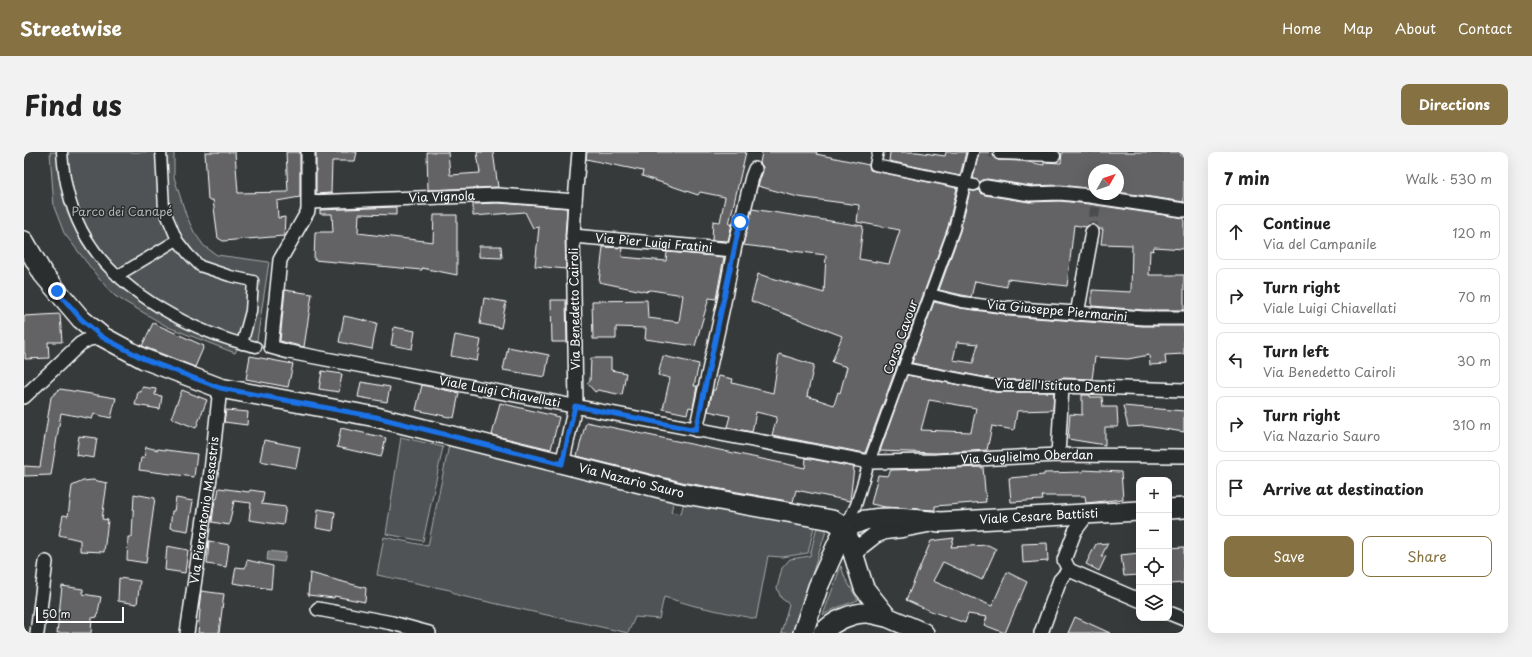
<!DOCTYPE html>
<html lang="en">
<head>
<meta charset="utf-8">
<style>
  :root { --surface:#fff; --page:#f2f2f2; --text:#222; --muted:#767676; --line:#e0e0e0; --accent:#857141 }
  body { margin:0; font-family:"Playpen Sans",sans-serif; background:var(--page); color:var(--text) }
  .controls { position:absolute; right:12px; bottom:12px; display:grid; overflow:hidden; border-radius:8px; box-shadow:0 4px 16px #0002 }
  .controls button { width:36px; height:36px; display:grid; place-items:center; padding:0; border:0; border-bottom:1px solid var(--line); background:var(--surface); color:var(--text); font:20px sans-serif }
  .compass { position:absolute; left:1064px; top:12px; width:36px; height:36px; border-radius:50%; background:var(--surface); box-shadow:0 4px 16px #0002; rotate:50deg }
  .scale { position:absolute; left:12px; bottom:10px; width:88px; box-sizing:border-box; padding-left:4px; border:2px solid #fff; border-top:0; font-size:11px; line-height:14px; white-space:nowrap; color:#fff; -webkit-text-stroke:3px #2a2d2e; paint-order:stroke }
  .stop { position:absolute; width:12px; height:12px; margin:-9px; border:3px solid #1a73e8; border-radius:50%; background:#fff }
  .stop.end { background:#1a73e8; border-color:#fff; box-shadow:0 1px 4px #0008 }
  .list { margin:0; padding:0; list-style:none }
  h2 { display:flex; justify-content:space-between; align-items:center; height:52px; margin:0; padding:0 16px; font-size:17px }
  h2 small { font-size:13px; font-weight:400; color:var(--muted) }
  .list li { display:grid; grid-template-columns:26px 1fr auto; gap:12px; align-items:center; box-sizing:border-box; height:56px; margin:0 8px 8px; padding:0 8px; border:1px solid var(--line); border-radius:8px }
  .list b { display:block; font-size:15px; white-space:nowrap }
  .list p { margin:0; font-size:13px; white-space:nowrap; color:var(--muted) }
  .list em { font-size:13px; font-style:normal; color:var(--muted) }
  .actions { display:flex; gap:8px; padding:12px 16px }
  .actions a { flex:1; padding:9px 0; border:1px solid var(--accent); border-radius:8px; text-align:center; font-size:14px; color:var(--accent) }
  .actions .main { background:var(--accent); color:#fff }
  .icon { flex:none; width:22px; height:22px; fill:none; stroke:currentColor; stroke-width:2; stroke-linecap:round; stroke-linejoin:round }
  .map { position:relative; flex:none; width:1160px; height:481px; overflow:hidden; border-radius:8px }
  header { display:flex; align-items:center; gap:24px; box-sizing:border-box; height:56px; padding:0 20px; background:var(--accent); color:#fff }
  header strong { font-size:19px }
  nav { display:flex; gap:22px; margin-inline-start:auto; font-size:14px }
  .intro { display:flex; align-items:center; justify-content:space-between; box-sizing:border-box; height:96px; padding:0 24px }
  h1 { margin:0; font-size:28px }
  .button { padding:10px 18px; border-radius:8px; background:var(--accent); color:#fff; font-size:14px; font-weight:700 }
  main { display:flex; gap:24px; padding:0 24px }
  aside { flex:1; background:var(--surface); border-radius:8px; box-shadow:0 4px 16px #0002 }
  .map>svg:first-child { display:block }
  .green { fill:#505354; stroke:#a8a9aa }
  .water { fill:#767879; stroke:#adaeaf }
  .building { fill:#636465; stroke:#fff; fill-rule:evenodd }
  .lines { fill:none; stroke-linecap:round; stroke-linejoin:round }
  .pedestrian-tunnel { stroke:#4b4e4f; stroke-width:10; stroke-dasharray:10 5; stroke-linecap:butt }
  .pedestrian-casing { stroke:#fff; stroke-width:13 }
  .minor-casing { stroke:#fff; stroke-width:16 }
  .tertiary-casing { stroke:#fff; stroke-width:19 }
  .secondary-casing { stroke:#fff; stroke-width:22 }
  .pedestrian { stroke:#2a2d2e; stroke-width:10 }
  .minor { stroke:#2a2d2e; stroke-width:13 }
  .tertiary { stroke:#2a2d2e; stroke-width:16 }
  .secondary { stroke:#2a2d2e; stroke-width:19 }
  .route { stroke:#1a73e8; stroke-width:5 }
  .labels { text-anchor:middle; stroke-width:3; stroke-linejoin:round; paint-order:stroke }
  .street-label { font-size:12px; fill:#fff; stroke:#2a2d2e }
  .park-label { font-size:12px; fill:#b0b2b2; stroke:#2a2d2e }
</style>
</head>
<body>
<header>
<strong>Streetwise</strong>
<nav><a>Home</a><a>Map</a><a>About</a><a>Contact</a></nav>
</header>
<div class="intro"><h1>Find us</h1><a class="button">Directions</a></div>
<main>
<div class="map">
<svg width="1160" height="481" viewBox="0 0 1160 481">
  <rect width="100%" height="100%" fill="#373a3b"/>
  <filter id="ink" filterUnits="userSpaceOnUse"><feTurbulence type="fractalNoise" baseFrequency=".025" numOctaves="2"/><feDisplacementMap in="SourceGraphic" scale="8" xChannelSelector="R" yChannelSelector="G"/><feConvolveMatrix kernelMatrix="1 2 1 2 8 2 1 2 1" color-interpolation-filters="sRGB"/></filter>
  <g filter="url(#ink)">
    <path class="green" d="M26 0H150V25L162 63 170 80 180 94 193 103 245 110 231 201 213 197 211 201 144 175 91 144 77 129 40 81 30 55Z
      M377 285 419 295 399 389 362 382Z
      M425 293 651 343 647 360 657 362 661 345 791 370 784 401 758 405 744 404 732 467 671 454 640 445 635 467 611 465 604 481 433 443 426 438 353 423 360 385 404 394Z
      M793 374 803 376 769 481H757L765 452 757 446 753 436 758 416 766 407 786 404Z
      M817 414 821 426 834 448 812 456 799 463Z"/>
    <path class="water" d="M244 399 262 401 260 410 243 408Z"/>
    <path class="building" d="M181 0H211L214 41 264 40 262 0H276V45L253 49 254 66 261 65 260 84 199 89 194 86 189 48H184Z
      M292 0H333L331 9H308L307 41 292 42Z
      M403 0H424L426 23 456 21 453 0H469L474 35 404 38Z
      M563 0H722L705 72H708L704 89 688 88 689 69 696 70 701 45 676 40 674 43 618 24 619 19 562 7Z
      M738 0H793L792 2 845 13 846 18 850 19 933 36 924 75 841 301 748 283 753 265 732 260 728 280 703 275 706 264 684 259 689 238H691L695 224 709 227 708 231 749 241 755 202 790 213 783 244 810 253 814 240 816 241 823 215 808 210 818 184 727 149 734 122 800 141 802 103 719 93 728 57 839 74 835 107 865 112 876 78 833 70 835 53 774 45 734 34 739 19V15L736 11Z
      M866 0H893L921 4 922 0H942L936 24 865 9Z
      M955 0H969V5L974 8 998 9 1020 13V10L1037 11 1038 0H1156L1158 5H1160V50L1094 40V18H1070V37L1037 33 1006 34 963 27 959 28 956 30 949 26Z
      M954 38 957 41 961 43 1005 50 1036 49 1065 52 1160 66V97L1130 95 1129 99 1126 98 1125 123H1160V158H1120L1068 154V138L1107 140 1108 93 1077 92 1079 77H1075L1069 72 1062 75 1050 73 1043 134 983 127V135L951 129 947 145 915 138 936 79 946 39H952Z
      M474 51 543 56 541 84 542 117 511 114 515 75 509 76 501 60 449 64V52Z
      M372 55V63L335 62 334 81 409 90 410 63H433V123L398 116V118L290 108 291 80H309L308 62H296V58Z
      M455 94H477L478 106 455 105Z
      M579 95 599 96 598 105 642 109 643 100 700 105 692 147 685 146 671 194 621 187 622 176 592 175V187H569L568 149 623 148 624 166 655 170 659 143 627 138 623 139V140L575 130Z
      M261 138 288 142 280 195 256 189Z
      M460 146 482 150 477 176 456 172Z
      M527 148H542L543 190H528Z
      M910 150 936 156 980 162 984 164 1119 174H1160V202L1141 203 1142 212 1126 213 1125 203 1104 207 1071 205 1068 227 1038 226 1034 228H974L888 211ZM933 190 954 192 949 211 929 208Z
      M36 162 38 190H24L25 206 1 207V201H0V164Z
      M320 164 353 171 348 197 315 190Z
      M129 171 180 194 171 215 118 194Z
      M370 175 391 179 388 197 367 193Z
      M431 183 457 188 453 209 427 204Z
      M484 195 525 203 521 225 479 218Z
      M226 204 269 212 264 235 222 227Z
      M639 204 675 212 670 234H673L669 256 665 255 663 262 639 257 646 226 634 223Z
      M567 206H587V218L602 221 598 243 574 238 571 240 563 231 566 229Z
      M298 219 318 222 315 240 295 237Z
      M883 223 972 240H1030L1029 258 993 259 990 278 968 274 963 298 913 301 856 299ZM905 248 952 256 947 280 897 278Z
      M337 230 366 235 363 250 334 245Z
      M398 233 435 241 430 266 392 258Z
      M118 235 132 237 131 243 138 244 136 257 111 253 114 240H117Z
      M36 237 92 246 87 266 70 262 68 267 37 261 27 323 0 324V314L16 315 27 245Z
      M158 238 183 248 172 276 147 266Z
      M1058 243H1066V245H1078L1079 255H1093L1094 275H1081V293L1044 287 1046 262 1058 263Z
      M476 251 535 265 527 297 468 283Z
      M1099 254 1160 259V280L1121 274 1104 275Z
      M202 258 224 260 223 273 200 270Z
      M562 270 781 316 782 306 830 315 826 349 772 338 769 350 658 330 553 304Z
      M317 276 362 286 357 305 313 295Z
      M55 284 73 286 70 306 52 303Z
      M240 288 276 295 272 316 236 309Z
      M122 295 134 298V297L173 302 170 325 115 318 117 306H120Z
      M959 315 962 350 911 354V358L861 355 847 352 854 323 864 324 867 318Z
      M1059 318 1097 320 1099 347 1062 351 1061 344H1018L1019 348 987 350 985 326 1020 323V321L1059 320Z
      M69 328 83 331 78 367 84 368 80 400 56 399V388L35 383 39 363 44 364 48 334 59 329Z
      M195 336 225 340 226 338 240 340 238 352 262 355 259 373 225 368 227 351 210 349 205 373 188 370 191 347H193Z
      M110 342 131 346 122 411 103 408 104 385H108Z
      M152 346 169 349 164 379 146 376 148 359H150Z
      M294 357 311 360 309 379 292 376Z
      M930 386 927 395 964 393 972 397 958 428 919 410 909 429 968 454 983 420 1003 430 981 481 960 473 963 465 944 462 941 471 904 458 882 448 907 389Z
      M185 389 205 393 202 415 183 412Z
      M1023 391 1024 409 999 411 998 392Z
      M1084 391 1077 405 1082 404 1075 419 1062 412 1072 392Z
      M143 394 164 398 161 421 141 418Z
      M1160 395V431L1146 432 1145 396Z
      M1115 401V423L1100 424 1097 403Z
      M223 408 249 414 247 437 209 431 212 415 221 416Z
      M286 421 342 436 341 450 310 444V446L284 443Z
      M95 426 116 429 113 452 94 449Z
      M38 434 59 437V442L77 445 73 465 68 466 67 481H33Z
      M177 439 200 442 195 481H174L176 458 175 457Z
      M1051 465 1086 481H1044Z"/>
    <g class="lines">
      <path class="pedestrian-tunnel" d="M966 0 975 2
        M1068 80 1072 50"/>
      <defs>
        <path id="pedestrian" d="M38 0C40 31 47 61 63 87 96 142 171 181 232 195
          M137 0 140 57 153 88 164 102 176 114 206 124 229 129 227 159 218 192
          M854 0 851 13 950 33
          M975 2 1031 4
          M93 124 153 88
          M906 142 938 150 985 156
          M879 216 973 234H1038
          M821 375 832 353 845 310 930 77 949 0"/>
        <g id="minor">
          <path id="s1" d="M284 0V59L256 108 247 195 265 200 845 310 912 309 1034 303 1160 304"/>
          <path d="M962 35 1006 42 1036 41 1066 44 1160 58"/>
          <path id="s2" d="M285 50 474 43 551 49"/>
          <path id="s3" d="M549 84 710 98"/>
          <path d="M985 156 1120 166H1160"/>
          <path d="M1053 162 1068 80"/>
          <path d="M0 245 56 192 65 187 79 185"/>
          <path d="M672 278 700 150 710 98 728 25 731 17"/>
          <path d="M1034 303 1038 234 1160 238"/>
          <path d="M538 312 552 250 549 84 551 49 555 0"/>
          <path d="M1045 418 1115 448"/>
          <path d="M1045 418 1040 408 1051 379 1063 363"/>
          <path d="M294 457 368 471 405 481"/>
          <path d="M1145 461 1160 467"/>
          <path d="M13 481 22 410"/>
          <path id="s4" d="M163 481 187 319 196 236"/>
          <path d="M1017 481 1036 428 1045 418"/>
        </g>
        <path id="tertiary" d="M829 405 837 394 851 383 861 379 878 377 904 372"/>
        <g id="secondary">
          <path id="s5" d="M0 89 19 122 57 167 79 185 120 207 196 236 352 265 656 341 808 368 821 375C828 374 834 370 841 368 865 364 891 367 916 370L1115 359"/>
          <path d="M1145 357 1160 356"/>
          <path d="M821 375 840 436 863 465 900 481"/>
          <path d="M779 481 794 435 821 375"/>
          <path d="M799 481C808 469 830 460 844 461 851 462 857 464 863 465"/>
        </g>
      </defs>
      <use href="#pedestrian" class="pedestrian-casing"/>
      <use href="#minor" class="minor-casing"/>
      <use href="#tertiary" class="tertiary-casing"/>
      <use href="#secondary" class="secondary-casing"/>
      <use href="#pedestrian" class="pedestrian"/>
      <use href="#minor" class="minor"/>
      <use href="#tertiary" class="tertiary"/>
      <use href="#secondary" class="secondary"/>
    </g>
  </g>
  <g class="lines" filter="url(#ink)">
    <path class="route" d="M33 139 57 167 78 185 120 207 196 236 352 265 538 312 551 254 672 278 716 70"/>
  </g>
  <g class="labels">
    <g class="street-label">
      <text dy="4" stroke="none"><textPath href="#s2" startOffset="133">Via Vignola</textPath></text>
      <text dy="4" stroke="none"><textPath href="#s3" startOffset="81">Via Pier Luigi Fratini</textPath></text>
      <text transform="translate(551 157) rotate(-91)" y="4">Via Benedetto Cairoli</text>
      <text transform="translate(1033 159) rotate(5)" y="4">Via Giuseppe Piermarini</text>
      <text transform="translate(877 185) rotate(-70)" y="4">Corso Cavour</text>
      <text transform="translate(1031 234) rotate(2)" y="4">Via dell'Istituto Denti</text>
      <text dy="4" stroke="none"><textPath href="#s1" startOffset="436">Viale Luigi Chiavellati</textPath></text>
      <text dy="4" stroke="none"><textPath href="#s1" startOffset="970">Via Guglielmo Oberdan</textPath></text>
      <text dy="4" stroke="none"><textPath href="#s5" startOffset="675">Via Nazario Sauro</textPath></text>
      <text dy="4" stroke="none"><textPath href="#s4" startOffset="124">Via Pierantonio Mesastris</textPath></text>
      <text dy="4" stroke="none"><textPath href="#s5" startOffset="1090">Viale Cesare Battisti</textPath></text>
    </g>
    <g class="park-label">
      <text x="98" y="64">Parco dei Canapé</text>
    </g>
  </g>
</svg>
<div class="controls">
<button>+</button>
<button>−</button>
<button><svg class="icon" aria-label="locate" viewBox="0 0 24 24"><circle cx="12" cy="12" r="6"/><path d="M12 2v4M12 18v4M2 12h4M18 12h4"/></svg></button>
<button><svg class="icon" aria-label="layers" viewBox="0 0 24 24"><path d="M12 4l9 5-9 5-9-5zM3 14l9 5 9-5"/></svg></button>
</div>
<svg class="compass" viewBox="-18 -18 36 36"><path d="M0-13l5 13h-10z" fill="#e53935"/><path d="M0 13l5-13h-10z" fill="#767676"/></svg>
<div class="scale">50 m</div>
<div class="stop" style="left:716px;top:70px"></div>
<div class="stop end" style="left:33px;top:139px"></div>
</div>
<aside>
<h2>7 min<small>Walk · 530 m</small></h2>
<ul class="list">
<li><svg class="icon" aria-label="ahead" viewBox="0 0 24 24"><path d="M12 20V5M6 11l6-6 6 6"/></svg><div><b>Continue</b><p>Via del Campanile</p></div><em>120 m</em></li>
<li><svg class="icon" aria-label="right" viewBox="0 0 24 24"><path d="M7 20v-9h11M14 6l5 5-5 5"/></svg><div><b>Turn right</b><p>Viale Luigi Chiavellati</p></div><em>70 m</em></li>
<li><svg class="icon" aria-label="left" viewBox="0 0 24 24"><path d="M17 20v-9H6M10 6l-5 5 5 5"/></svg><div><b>Turn left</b><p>Via Benedetto Cairoli</p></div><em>30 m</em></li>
<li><svg class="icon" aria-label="right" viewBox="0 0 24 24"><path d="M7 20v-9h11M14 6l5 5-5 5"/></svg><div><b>Turn right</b><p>Via Nazario Sauro</p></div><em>310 m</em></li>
<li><svg class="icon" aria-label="arrive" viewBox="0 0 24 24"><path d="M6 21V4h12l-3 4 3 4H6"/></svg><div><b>Arrive at destination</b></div></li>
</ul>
<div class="actions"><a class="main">Save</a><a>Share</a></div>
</aside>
</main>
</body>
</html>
